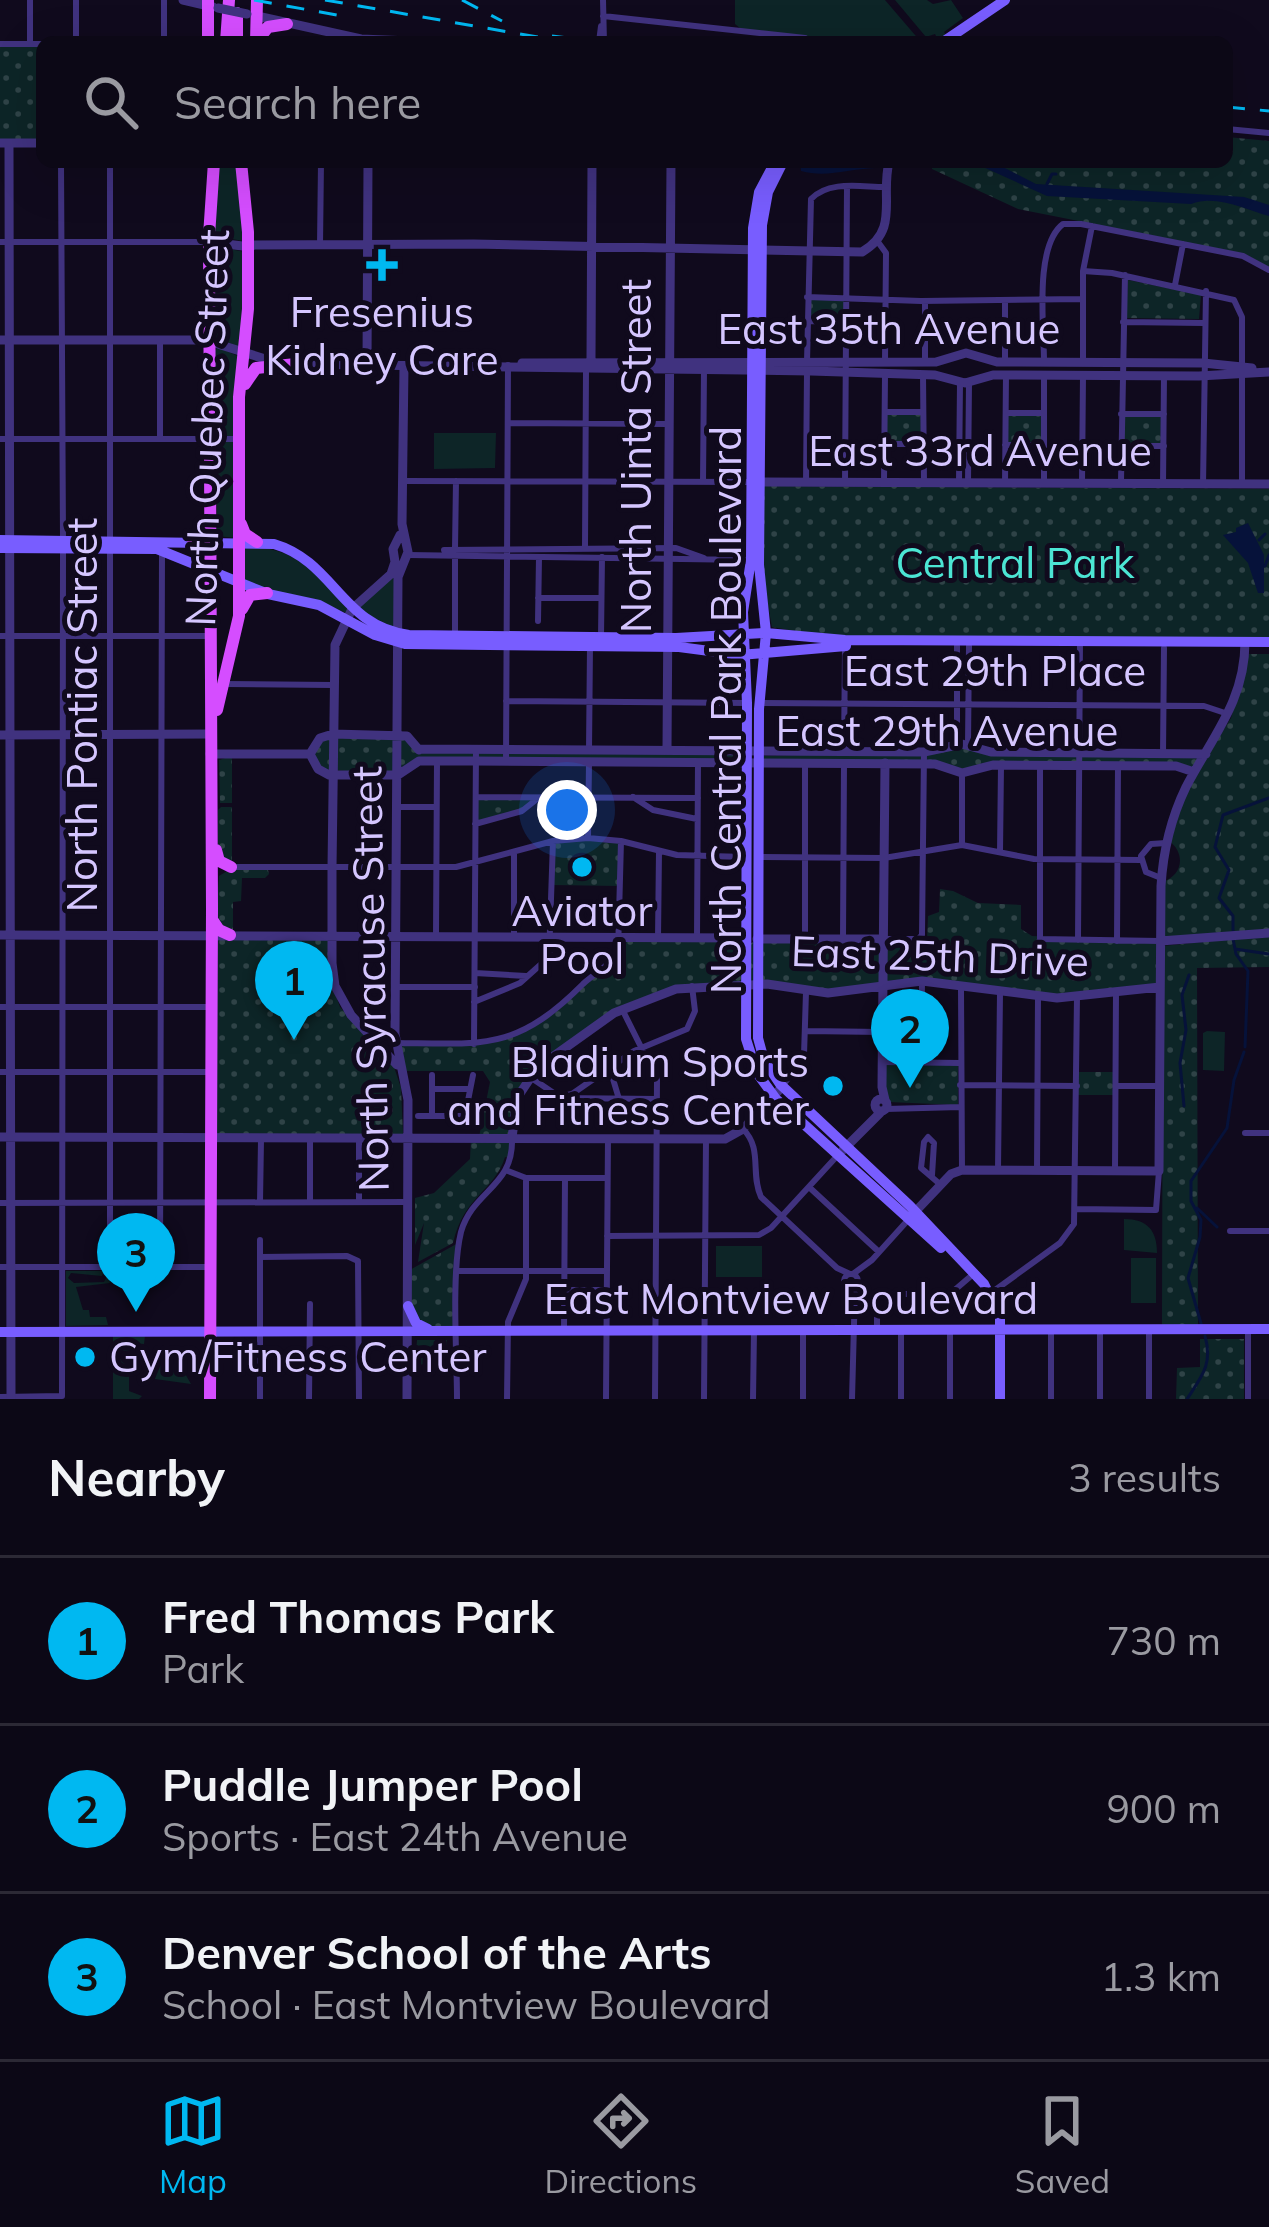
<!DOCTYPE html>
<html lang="en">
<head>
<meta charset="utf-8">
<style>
  :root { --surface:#0c0816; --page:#1a1623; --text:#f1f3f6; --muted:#9a9aa1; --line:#2c2935; --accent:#00b8f1 }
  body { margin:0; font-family:Mulish,sans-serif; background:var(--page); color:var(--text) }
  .you { position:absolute; left:567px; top:810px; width:42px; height:42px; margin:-30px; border:9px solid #fff; border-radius:50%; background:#1a73e8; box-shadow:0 0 0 18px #1a73e833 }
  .badge { display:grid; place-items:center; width:78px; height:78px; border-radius:50%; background:var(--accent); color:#111; font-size:39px; font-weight:700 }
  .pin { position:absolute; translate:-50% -99px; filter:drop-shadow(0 3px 6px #0008) }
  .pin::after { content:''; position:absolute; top:63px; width:42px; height:36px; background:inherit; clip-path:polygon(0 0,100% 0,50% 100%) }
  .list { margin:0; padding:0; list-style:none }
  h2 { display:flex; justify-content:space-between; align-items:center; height:156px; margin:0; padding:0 48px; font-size:51px }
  h2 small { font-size:39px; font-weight:400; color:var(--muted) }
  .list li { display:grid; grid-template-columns:78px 1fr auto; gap:36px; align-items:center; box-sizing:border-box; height:168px; padding:0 48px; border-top:3px solid var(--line) }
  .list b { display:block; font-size:45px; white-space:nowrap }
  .list p { margin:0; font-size:39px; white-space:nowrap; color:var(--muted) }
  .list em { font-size:39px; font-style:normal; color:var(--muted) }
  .icon { flex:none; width:66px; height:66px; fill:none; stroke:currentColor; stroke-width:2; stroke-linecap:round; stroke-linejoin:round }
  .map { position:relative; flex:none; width:1269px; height:1399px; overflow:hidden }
  .search { position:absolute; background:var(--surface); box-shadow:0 12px 48px #0002; left:36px; right:36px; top:36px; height:132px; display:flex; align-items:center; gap:30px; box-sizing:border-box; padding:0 42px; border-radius:18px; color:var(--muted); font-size:45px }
  .sheet { height:660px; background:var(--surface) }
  nav { display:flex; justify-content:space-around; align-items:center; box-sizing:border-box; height:168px; border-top:3px solid var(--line); background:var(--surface); font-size:33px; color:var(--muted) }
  nav a { display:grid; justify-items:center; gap:6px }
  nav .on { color:var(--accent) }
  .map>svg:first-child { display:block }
  .grass { fill:#0d2527 }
  .park { fill:url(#park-dots) }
  .water { fill:#06123a }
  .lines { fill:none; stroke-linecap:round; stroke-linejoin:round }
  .stream { stroke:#06123a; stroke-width:3 }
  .minor { stroke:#40327f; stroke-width:6 }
  .tertiary { stroke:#40327f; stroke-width:9 }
  .secondary { stroke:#785dff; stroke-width:10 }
  .primary { stroke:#d54dff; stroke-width:12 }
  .rail { stroke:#00b8f1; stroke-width:3; stroke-dasharray:18 15; stroke-linecap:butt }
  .tertiary-bridge { stroke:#40327f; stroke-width:9 }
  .poi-dot { fill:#00b8f1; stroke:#100a1d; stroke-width:4.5 }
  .labels { text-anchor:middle; stroke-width:10; stroke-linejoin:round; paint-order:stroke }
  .poi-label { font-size:42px; fill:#d5c6ff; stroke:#100a1d }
  .street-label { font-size:42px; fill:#d5c6ff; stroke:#100a1d }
  .park-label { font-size:42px; fill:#4ce5d4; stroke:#100a1d }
</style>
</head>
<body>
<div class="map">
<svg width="1269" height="1399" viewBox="0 0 1269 1399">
  <defs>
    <pattern id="park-dots" width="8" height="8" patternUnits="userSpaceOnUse" patternTransform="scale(3)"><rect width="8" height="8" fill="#0d2527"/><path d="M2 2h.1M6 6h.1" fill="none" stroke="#2f4347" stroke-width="1.8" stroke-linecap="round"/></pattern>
  </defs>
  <rect width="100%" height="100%" fill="#100a1d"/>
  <path class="grass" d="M735 0H885L921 42H762V31L741 29 735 24Z
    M895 0H927L933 4 951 0 963 18 944 32 951 42H939L935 34 926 37Z
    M218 162H239L243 241 215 236Z
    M214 246 245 252 241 347 215 338Z
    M219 348 238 356 236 436H216L214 350Z
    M434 433H496L495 468 434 469Z
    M217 441H235L236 538 217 536Z
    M242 545C302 550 310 569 349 610L346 613 320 601 279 595 243 581Z
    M394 572 396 629 357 609Z
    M1207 1031 1225 1032 1224 1071 1203 1070V1033Z
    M1124 1219C1147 1219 1157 1230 1157 1253L1124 1250Z
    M716 1246H762V1277H716Z
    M1131 1258H1156V1303H1131Z
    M110 1270 171 1271C150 1278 138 1282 114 1276L109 1277 110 1283 76 1287 83 1310H89L90 1317H106L108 1325 66 1326V1271H104L102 1276 71 1273 68 1278 74 1283 104 1282Z
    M113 1336H145L144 1344 118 1342 117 1348 140 1349V1356L134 1350 120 1351V1359L131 1360 127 1366 134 1363V1373H129V1391L142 1396 139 1399H113Z
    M417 1340H447V1349L427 1364 415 1365Z
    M171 1363 183 1370 191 1384 155 1379 157 1366Z"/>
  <path class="park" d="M42 46V140H0V47Z
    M1227 137 1269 141V267L1245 254 1018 209 932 169V162H1227Z
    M1128 280 1201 295 1199 319 1126 318Z
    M810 300H844V320H810Z
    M887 414H922L921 442H887Z
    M1007 415 1041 416V443L1007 442Z
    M1124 416H1161V443H1124Z
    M763 486 1269 489V640L830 637 772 627 762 572Z
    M1249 654H1269V930L1164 937 1162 882C1183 876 1186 853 1169 841L1191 781 1231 718Z
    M398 735 420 749 743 751 747 763 420 761 398 775 318 769 312 749 324 736Z
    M952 745 984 750 1206 754 1194 772 1187 768 993 765 975 770 765 760 762 756 924 752Z
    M232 756V803H220L219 760Z
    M476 797H539L531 806 475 824Z
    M221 807H232V864L218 854V810Z
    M568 839 621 841 620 886 553 885V841Z
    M229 870H268L269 874 265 878H242L241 901 233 902V931H225L216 919 219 876Z
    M940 889 953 891 978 903 1021 905V929L1032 936 1160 941V987L1070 997 944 982 849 991 767 984 713 985 643 999 543 1064 522 1087 512 1159 505 1157C494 1192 464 1195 453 1243L418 1262 424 1223 415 1245V1198L434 1193 470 1159 471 1138 479 1137 490 1082 483 1071H402L396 1043 474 1044 525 1032 616 957 620 938 738 941 741 952 747 953 748 944 763 939H917L922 935 927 940 928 916 939 912Z
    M1253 937H1269V967L1197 968 1198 1326 1162 1325 1163 946Z
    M218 938H328L329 977 340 1007 394 1067 401 1088 403 1134H215Z
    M884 1064 958 1065V1105L889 1102 885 1097Z
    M1077 1072H1116V1095H1077Z
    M460 1242 457 1332H437L413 1320 408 1271Z
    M1200 1339H1244V1399H1176L1177 1368 1200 1367Z"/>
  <path class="water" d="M800 162H877L875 168C849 169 826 178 801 171Z
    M972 162H993L1036 184 1244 197 1269 205V216C1245 209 1216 194 1191 204L1047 196Z
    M1248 523 1264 555V593H1258L1248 563 1223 535 1236 532V528Z"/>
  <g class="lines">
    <path class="stream" d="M1047 184 1052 174H1056
      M1259 540 1265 534
      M1265 566 1269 555
      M1233 930V916L1219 898 1229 870 1215 847 1223 815 1269 798
      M1233 939 1236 954 1248 971 1245 1047
      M1235 949 1269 954
      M1184 1106 1180 1063 1186 1030 1182 995 1189 975
      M1197 1208 1217 1227
      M1202 1327 1188 1278 1200 1237 1201 1220 1191 1201V1181L1227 1128 1234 1080 1244 1052
      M1187 1399C1202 1376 1213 1364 1205 1336"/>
    <path class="minor" d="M30 0V44
      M76 0V42
      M603 0 604 42
      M603 16 805 38
      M164 42V0
      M599 42 601 26
      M0 44H42
      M1227 129 1269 133
      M61 162 63 540
      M110 162V1267
      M0 242H206
      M878 242 886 253 885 362
      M320 245 321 162
      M1083 271 1112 273 1234 300 1242 317V367
      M1175 285 1183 244
      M807 297 921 301 1083 299
      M925 301V362
      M807 321 846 322
      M1123 322 1204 323
      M160 340V439
      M1044 361C1044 326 1034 246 1063 224H1081L1243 256 1269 270
      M807 362 811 199C829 180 861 187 885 187
      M1005 362V301
      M1083 362V271L1092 226
      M923 374 924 483
      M885 412H923
      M1006 413H1044
      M1121 414H1164
      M508 423 669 424
      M0 439H236
      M884 444H923
      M1005 445H1044
      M1121 446H1164
      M402 481 752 482
      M959 481 960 383
      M1044 481V374
      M1121 481 1125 275
      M703 482 704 370
      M884 482 885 375
      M806 483 807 372
      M845 483 847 187
      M968 483 969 383
      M1005 484 1006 374
      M1082 484 1083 375
      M1242 484V373
      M1163 485 1164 376
      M1203 485 1206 291
      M585 547 586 370
      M455 549 456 481
      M444 550 676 548 704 558
      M408 555 751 560
      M538 598H601
      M538 621 539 557
      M455 635V555
      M0 636H211
      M601 637 602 557
      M633 637 634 557
      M225 684 333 685
      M506 701 747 703
      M762 703 1204 706 1228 714
      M957 744V646
      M968 744 969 646
      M844 749 845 649
      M589 750 590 646
      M1163 754 1164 648
      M506 761 508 365
      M1040 765V939L1160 941
      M476 797 698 798
      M633 797 653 810 697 819
      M397 807H436
      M475 824 522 811 537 799
      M588 838 589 764
      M962 845V773
      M1000 852 1001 766
      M757 857 884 858 962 845 1034 859 1141 860
      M229 867H456L553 841 588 838 621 841 677 855 744 857
      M1161 878 1146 872 1141 856 1151 844 1166 843
      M436 936 437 761
      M514 937V852
      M658 938 659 851
      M697 938 698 762
      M805 939V764
      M843 939 844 763
      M883 939H918L922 935 924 752
      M1078 940 1080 641
      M1117 941 1118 765
      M475 973 526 976
      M396 987H475
      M961 988 962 1170
      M474 1002 520 983 549 957 553 841
      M0 1007H212
      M622 1009 657 1079 655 1399
      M806 1031 882 1032
      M396 1043C485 1044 516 1051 583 984 595 973 609 966 618 953L621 841
      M474 1044 476 749
      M882 1062 960 1063
      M921 1063 922 982
      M610 1069 619 1099
      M0 1072H212
      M530 1077 561 1098 657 1099
      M784 1084 804 1055 806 992
      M960 1085 1077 1086
      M1116 1086H1159
      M432 1089H470
      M556 1097 572 1094 634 1051 687 1029 695 1011 692 986
      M886 1109 960 1107
      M418 1116H476
      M432 1116V1075
      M465 1116 473 1075
      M743 1129C763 1149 750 1173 761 1197L837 1268 850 1274
      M1245 1133H1269
      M998 1170 1000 993
      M1037 1170 1038 997
      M1115 1170 1116 993
      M508 1171 526 1178H607
      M932 1175 934 1143 928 1137 924 1142 921 1168 941 1185
      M809 1187 879 1252
      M260 1202 261 1140
      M310 1202V1140
      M359 1202V1139
      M0 1203 408 1202
      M1076 1209 1156 1210 1159 1171
      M1230 1231H1269
      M607 1236 759 1235 771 1228 838 1155
      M260 1257 347 1256 358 1261 359 1399
      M0 1267H210
      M160 1267 162 551
      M459 1271H605
      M844 1281a7 7 0 1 1 14 0a7 7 0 1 1-14 0Z
      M853 1274 872 1260 908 1220
      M565 1290H606
      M991 1293 1060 1243 1074 1224 1077 997
      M877 1328V1294H950L971 1276
      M564 1331 565 1178
      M1248 1331V1399
      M1051 1332V1399
      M1100 1332V1399
      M0 1397 62 1396 63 551
      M260 1399V1240
      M309 1399 310 1304
      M457 1399C457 1354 451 1273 461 1232 473 1190 514 1187 512 1138
      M507 1399 508 1322 526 1279V1178
      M606 1399 608 1138
      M704 1399 706 1139
      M753 1399 754 1331
      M803 1399V1331
      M852 1399 855 1287
      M901 1399V1331
      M950 1399V1331
      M1149 1399V1333"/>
    <path class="tertiary" d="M183 0 213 7
      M257 16 361 39 434 42
      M0 143H42
      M9 143 11 1399
      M209 242 251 247
      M248 245 474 244 862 252C900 230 880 198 889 162
      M0 340H205L278 363
      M591 360 592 162
      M522 363 936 362 966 353 997 362 1203 363 1252 368
      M294 364 811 371 935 375 965 383 993 375 1199 376 1269 372
      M367 365 368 162
      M404 366 402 524 408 552 398 577 395 1034 408 1100 407 1399
      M753 482 1269 484
      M0 735 210 734
      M419 749 924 752 962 744 991 752 1206 754
      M667 750 671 162
      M210 754H310
      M310 754 318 769 329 775H398L419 761H472L935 764 962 773 993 765 1176 766 1194 772
      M310 754 320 738 333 734 407 736 419 750
      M885 763 882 1087 885 1100
      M0 935 745 938
      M757 939H883
      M1160 941 1269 933
      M397 1065 351 1015 335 986 332 963V868L335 645 352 609 391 574 395 562 393 549 400 535
      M875 1105a6 6 0 1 1 12 0a6 6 0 1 1-12 0Z
      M0 1137 725 1139 743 1129 782 1087
      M512 1138 517 1098 537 1068 614 1013 676 989 767 984 828 993 922 981 1057 998 1160 987
      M843 1150 881 1112
      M913 1214 951 1174 962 1170 1159 1171 1161 886C1163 852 1171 818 1186 787 1212 737 1245 701 1245 642"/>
    <path class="secondary" d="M943 42 1005 0
      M775 162 759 192 753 228 751 560 743 612 747 703 746 1039 757 1073 776 1099 941 1248
      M783 162 768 192 762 225 759 565 766 633 759 709 758 1038 764 1060 780 1084 910 1206 984 1284 1000 1317V1399
      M0 540 274 544C335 562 341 626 409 635L676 638 766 633 845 640 1269 642
      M0 548 157 549 268 594 319 605 375 635 405 644 679 647 740 655 846 646
      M408 1306 416 1323 428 1329
      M0 1332 1269 1329"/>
    <path class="primary" d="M208 0V42
      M237 13V42
      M257 41 268 27 287 24
      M226 42 229 0
      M256 42 257 0
      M245 384 256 368 296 364
      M241 524 245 534 257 542
      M193 540 204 534 211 523
      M242 609 250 595 267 593
      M217 710 239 616V397L248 309V232L241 162
      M216 850 219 861 231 867
      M213 921 219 930 230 935
      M210 1399 212 908 209 236 214 162"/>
    <path class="rail" d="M254 0 342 16
      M325 0 566 42
      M462 0 502 21
      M552 36 602 42
      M1227 107 1269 111"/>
    <path class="tertiary-bridge" d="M218 8 247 14"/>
  </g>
  <g class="poi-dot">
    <path d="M376 247h12v12h12v12h-12v12h-12v-12h-12v-12h12z"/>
    <circle cx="582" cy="867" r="12"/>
    <circle cx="833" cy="1086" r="12"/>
    <circle cx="85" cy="1357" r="12"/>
  </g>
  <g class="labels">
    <g class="poi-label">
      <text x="382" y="327">Fresenius<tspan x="382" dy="48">Kidney Care</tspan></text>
      <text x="582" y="926">Aviator<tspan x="582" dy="48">Pool</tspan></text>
      <text x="809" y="1077" text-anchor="end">Bladium Sports<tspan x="809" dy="48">and Fitness Center</tspan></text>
      <text x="109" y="1372" text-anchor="start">Gym/Fitness Center</text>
    </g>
    <g class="street-label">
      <text x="889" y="344">East 35th Avenue</text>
      <text transform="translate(207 428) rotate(-88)" y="15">North Quebec Street</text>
      <text x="980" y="466">East 33rd Avenue</text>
      <text transform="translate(636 456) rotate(-90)" y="15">North Uinta Street</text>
      <text x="995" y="686">East 29th Place</text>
      <text transform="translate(726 710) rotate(-90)" y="15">North Central Park Boulevard</text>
      <text transform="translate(82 715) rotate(-90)" y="15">North Pontiac Street</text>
      <text x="947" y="746">East 29th Avenue</text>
      <text transform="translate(940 956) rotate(2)" y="15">East 25th Drive</text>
      <text transform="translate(370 979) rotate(-91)" y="15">North Syracuse Street</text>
      <text x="791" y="1314">East Montview Boulevard</text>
    </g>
    <g class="park-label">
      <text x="1015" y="578">Central Park</text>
    </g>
  </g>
</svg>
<div class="you"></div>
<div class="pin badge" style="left:294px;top:1040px">1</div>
<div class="pin badge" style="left:910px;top:1088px">2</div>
<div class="pin badge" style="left:136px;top:1312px">3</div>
<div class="search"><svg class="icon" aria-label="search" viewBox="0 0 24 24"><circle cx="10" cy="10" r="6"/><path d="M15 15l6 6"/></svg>Search here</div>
</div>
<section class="sheet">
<h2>Nearby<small>3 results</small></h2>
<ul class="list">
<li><span class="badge">1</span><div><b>Fred Thomas Park</b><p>Park</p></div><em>730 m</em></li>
<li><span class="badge">2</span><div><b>Puddle Jumper Pool</b><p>Sports · East 24th Avenue</p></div><em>900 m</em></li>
<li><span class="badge">3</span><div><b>Denver School of the Arts</b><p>School · East Montview Boulevard</p></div><em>1.3 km</em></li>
</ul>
</section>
<nav>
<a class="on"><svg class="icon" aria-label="map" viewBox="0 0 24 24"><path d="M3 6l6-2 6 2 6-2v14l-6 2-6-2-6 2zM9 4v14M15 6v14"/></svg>Map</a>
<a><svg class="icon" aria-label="directions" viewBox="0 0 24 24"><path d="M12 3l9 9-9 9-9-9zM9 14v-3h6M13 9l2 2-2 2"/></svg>Directions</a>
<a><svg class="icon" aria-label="saved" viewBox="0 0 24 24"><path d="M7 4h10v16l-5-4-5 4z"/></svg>Saved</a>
</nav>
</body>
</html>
